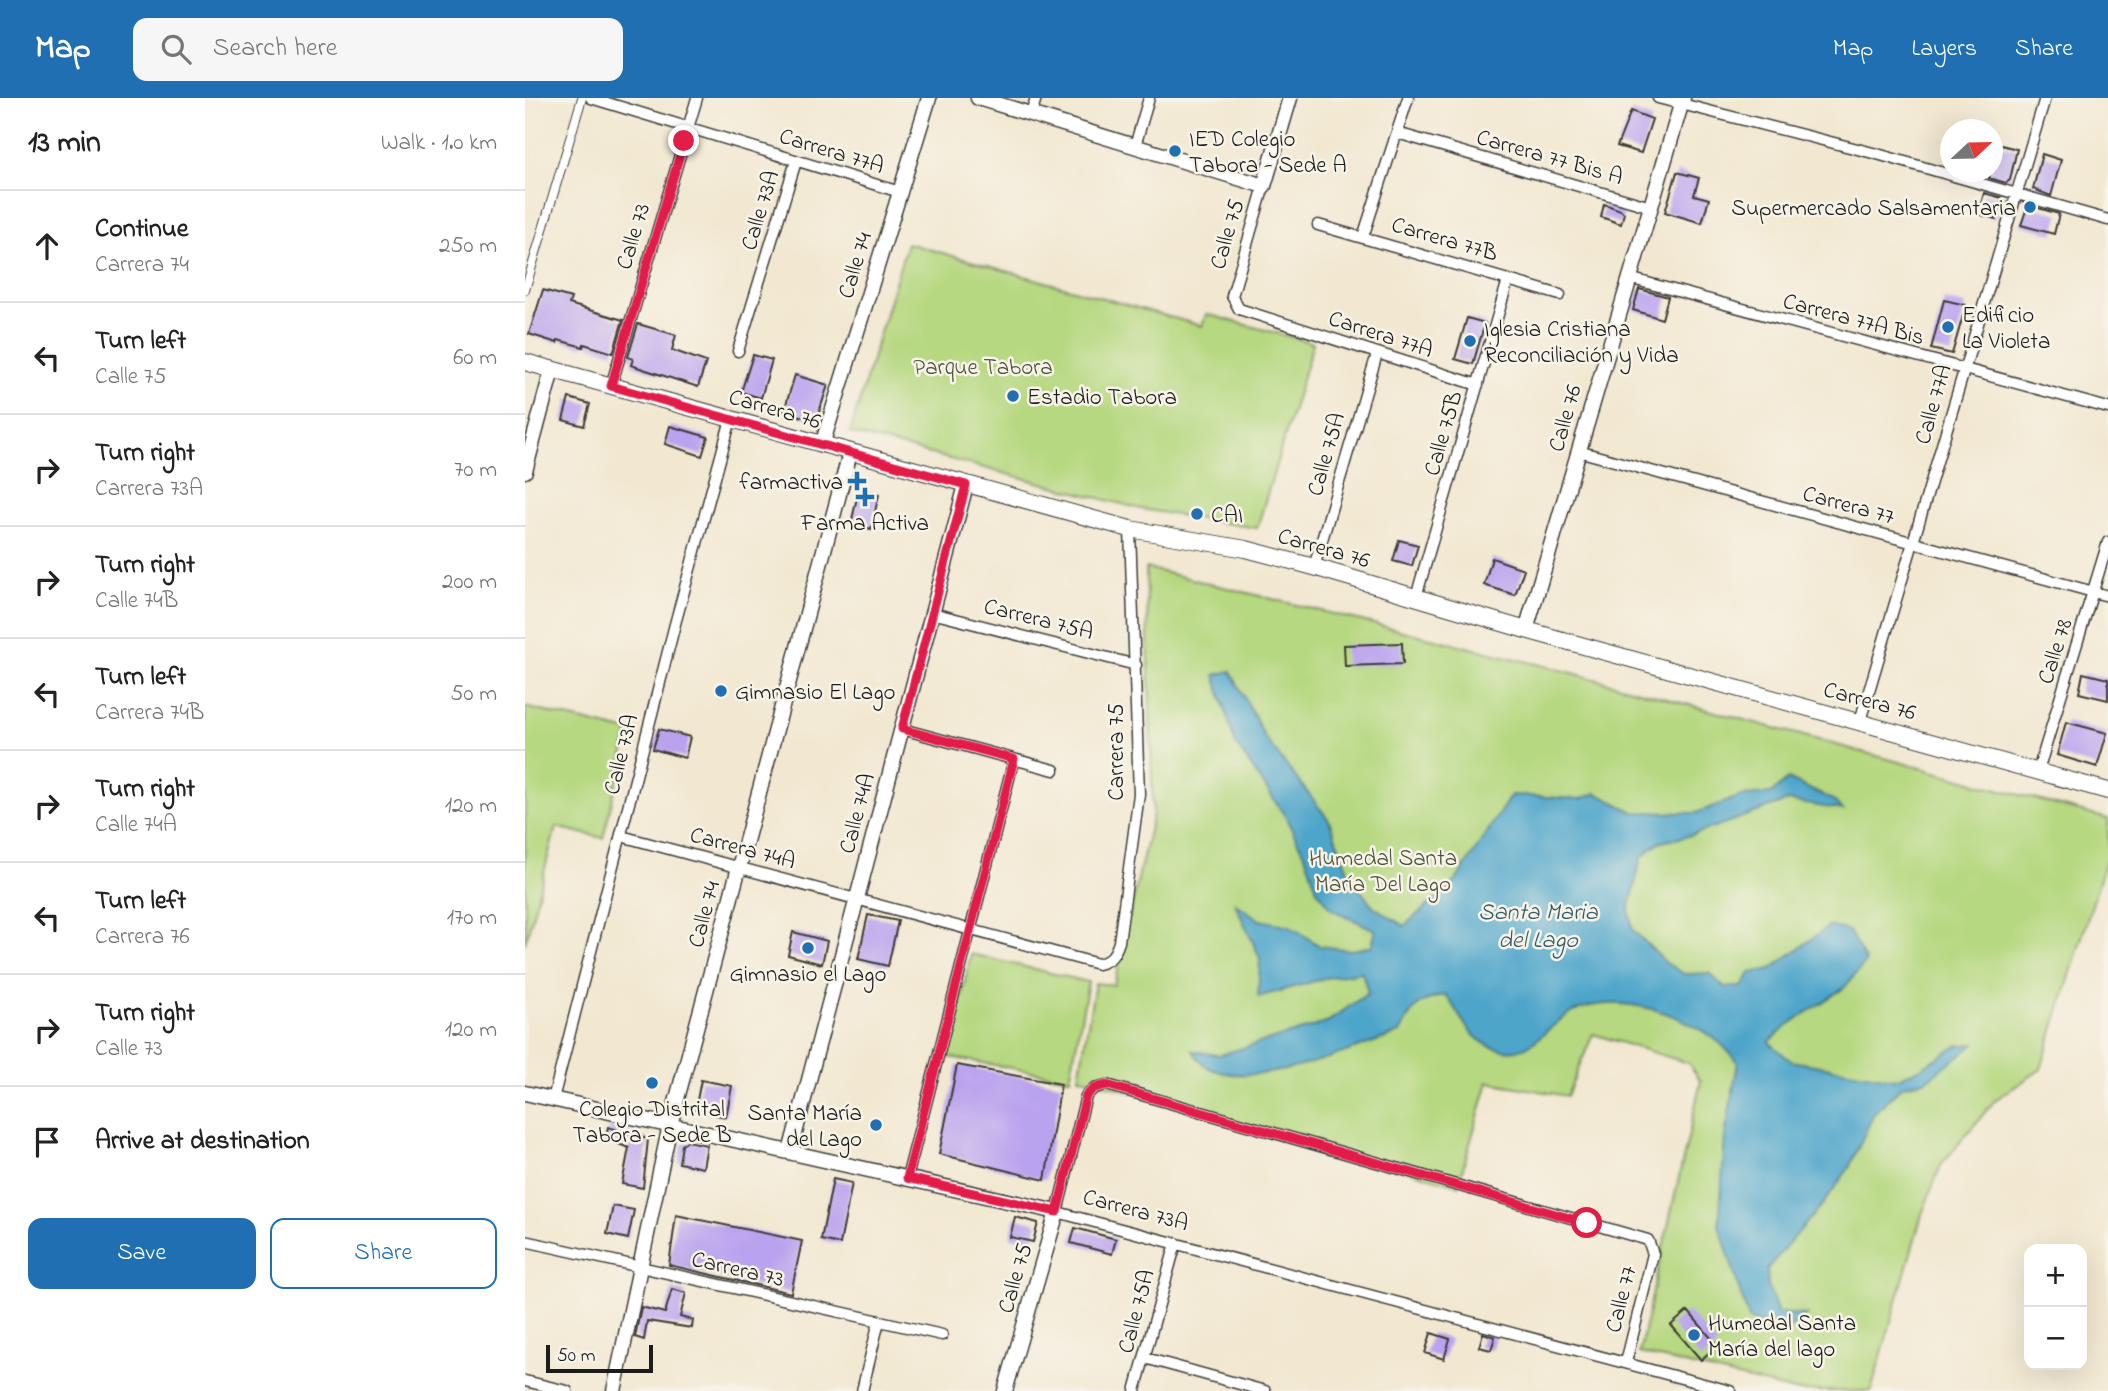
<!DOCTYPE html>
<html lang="en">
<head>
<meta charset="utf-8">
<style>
  :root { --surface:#fff; --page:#f6f6f6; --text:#222; --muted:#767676; --line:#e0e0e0; --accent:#1f6fb2 }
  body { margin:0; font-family:"Indie Flower",sans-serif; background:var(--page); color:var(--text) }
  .controls { position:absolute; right:21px; bottom:21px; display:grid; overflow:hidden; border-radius:14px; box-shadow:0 7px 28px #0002 }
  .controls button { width:63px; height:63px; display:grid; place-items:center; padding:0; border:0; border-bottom:2px solid var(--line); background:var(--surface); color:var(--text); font:35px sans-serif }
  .compass { position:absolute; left:1415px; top:21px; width:63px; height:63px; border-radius:50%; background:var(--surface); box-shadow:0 7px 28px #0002; rotate:68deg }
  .scale { position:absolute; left:21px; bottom:18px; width:107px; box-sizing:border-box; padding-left:7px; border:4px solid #1c1c1c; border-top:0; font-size:19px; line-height:24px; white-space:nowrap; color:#1c1c1c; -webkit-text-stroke:5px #f7f3e8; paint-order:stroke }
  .stop { position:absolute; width:21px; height:21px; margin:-16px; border:5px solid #e11d48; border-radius:50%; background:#fff }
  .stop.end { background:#e11d48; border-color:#fff; box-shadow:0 2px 7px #0008 }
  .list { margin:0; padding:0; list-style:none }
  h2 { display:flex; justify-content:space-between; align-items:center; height:91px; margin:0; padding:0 28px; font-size:30px }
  h2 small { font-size:23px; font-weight:400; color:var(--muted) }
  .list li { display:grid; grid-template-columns:46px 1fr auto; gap:21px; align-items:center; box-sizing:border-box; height:112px; padding:0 28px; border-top:2px solid var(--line) }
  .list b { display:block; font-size:26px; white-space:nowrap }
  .list p { margin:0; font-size:23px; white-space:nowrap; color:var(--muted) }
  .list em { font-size:23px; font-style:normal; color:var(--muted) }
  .actions { display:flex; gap:14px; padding:21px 28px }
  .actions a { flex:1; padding:16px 0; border:2px solid var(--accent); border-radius:14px; text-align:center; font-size:24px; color:var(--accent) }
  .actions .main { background:var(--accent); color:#fff }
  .icon { flex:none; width:38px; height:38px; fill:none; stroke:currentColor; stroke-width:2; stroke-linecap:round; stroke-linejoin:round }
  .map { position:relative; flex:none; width:1583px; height:1293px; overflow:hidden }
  header { display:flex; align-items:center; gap:42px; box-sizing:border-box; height:98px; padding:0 35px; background:var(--accent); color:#fff }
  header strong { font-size:33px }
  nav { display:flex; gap:38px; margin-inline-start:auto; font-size:24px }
  .search { width:490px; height:63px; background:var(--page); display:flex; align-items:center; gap:18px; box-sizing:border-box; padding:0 24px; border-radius:14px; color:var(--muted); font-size:26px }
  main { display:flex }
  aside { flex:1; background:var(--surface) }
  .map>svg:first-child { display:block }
  .green { fill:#b6d880; stroke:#697a4e; stroke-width:2 }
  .water { fill:#4da5ca; stroke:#346073; stroke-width:2 }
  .building { fill:#baa3ee }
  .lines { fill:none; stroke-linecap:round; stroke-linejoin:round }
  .pedestrian-casing { stroke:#3c3b37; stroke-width:10 }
  .minor-casing { stroke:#3c3b37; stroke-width:13 }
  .tertiary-casing { stroke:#3c3b37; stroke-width:17 }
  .secondary-casing { stroke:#3c3b37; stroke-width:18 }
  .pedestrian { stroke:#fff; stroke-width:8 }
  .minor { stroke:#fff; stroke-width:10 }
  .tertiary { stroke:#fff; stroke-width:14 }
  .secondary { stroke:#fff; stroke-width:16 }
  .route { stroke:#e11d48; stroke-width:9 }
  .poi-dot { fill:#1f6fb2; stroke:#f7f3e8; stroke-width:2.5 }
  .labels { text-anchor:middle; stroke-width:5; stroke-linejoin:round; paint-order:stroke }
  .poi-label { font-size:23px; fill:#1c1c1c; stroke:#f7f3e8; text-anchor:start }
  .street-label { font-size:23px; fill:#1c1c1c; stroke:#f7f3e8 }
  .park-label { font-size:23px; fill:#4a543a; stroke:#f7f3e8 }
  .water-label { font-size:24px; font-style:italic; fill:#325a6a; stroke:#f7f3e8 }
</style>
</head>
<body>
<header>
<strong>Map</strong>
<div class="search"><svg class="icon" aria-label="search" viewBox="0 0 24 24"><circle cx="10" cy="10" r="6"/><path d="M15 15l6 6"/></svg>Search here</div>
<nav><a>Map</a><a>Layers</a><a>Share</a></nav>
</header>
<main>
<aside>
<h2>13 min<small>Walk · 1.0 km</small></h2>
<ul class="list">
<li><svg class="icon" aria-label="ahead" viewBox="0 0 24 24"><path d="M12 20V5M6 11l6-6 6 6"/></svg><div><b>Continue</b><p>Carrera 74</p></div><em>250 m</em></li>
<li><svg class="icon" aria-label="left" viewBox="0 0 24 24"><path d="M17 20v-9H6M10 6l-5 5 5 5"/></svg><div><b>Turn left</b><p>Calle 75</p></div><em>60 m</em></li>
<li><svg class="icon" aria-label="right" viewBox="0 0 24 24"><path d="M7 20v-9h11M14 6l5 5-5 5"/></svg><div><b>Turn right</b><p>Carrera 73A</p></div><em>70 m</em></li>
<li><svg class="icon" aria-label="right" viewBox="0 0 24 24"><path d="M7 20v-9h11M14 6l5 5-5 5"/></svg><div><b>Turn right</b><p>Calle 74B</p></div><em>200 m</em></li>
<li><svg class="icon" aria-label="left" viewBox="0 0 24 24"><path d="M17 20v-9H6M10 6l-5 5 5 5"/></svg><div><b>Turn left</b><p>Carrera 74B</p></div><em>50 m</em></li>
<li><svg class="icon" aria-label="right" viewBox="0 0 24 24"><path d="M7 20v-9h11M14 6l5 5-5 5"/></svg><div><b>Turn right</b><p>Calle 74A</p></div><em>120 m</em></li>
<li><svg class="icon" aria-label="left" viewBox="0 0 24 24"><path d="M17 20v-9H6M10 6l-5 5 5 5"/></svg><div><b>Turn left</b><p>Carrera 76</p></div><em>170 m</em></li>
<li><svg class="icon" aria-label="right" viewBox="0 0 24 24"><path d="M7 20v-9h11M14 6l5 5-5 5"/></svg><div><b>Turn right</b><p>Calle 73</p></div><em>120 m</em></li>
<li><svg class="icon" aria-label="arrive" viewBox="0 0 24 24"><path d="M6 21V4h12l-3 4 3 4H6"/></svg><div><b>Arrive at destination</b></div></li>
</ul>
<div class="actions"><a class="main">Save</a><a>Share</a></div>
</aside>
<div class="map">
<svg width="1583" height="1293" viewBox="0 0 1583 1293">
  <rect width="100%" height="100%" fill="#f7f3e8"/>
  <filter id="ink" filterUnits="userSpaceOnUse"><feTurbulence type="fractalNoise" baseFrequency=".0143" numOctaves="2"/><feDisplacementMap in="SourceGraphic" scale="14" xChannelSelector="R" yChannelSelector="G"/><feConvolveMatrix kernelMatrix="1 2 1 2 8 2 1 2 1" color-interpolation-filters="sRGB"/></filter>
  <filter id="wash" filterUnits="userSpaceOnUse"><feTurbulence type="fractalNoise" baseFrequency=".00686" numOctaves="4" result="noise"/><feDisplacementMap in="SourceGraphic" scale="28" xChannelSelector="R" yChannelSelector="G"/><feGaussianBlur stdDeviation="1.57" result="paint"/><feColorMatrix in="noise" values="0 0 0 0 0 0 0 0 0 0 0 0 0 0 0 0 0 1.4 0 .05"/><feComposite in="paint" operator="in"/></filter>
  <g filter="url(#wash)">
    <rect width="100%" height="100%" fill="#f2e8d1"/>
    <path class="green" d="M382 145 677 228 681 216 788 245 732 430 616 411 325 335Z
      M621 470 1044 574 1583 721V755L1516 971 1470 1002 1416 1067 1397 1116 1346 1293H1270L1114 1255 1176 983 1163 965 1068 936 1042 998 963 984 933 1087 554 979 570 885 589 887 628 715Z
      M0 609 104 634 78 740 31 729 0 846Z
      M446 856 563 884 545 980 423 959Z"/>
    <path class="water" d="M706 573 740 640 804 722 826 781 848 808 879 828 930 784 986 697 1055 701 1071 695 1109 714 1171 715 1216 698 1246 696 1263 681 1308 702 1318 712 1263 703 1167 737 1133 745 1116 760 1104 813 1108 832 1141 865 1159 876 1184 875 1199 889H1217L1225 875 1246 871 1304 828 1324 833 1341 864 1319 890 1266 925 1244 944 1266 963 1370 981 1392 972 1434 947 1450 946 1401 982 1377 988 1349 1015 1324 1070 1298 1106 1242 1171 1243 1188 1253 1215 1282 1217 1261 1233 1224 1222 1194 1127 1200 1038 1213 964C1206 956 1198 947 1190 941 1154 913 1086 893 1044 916 1018 931 1005 962 970 950 944 942 936 918 921 897 893 902 887 910 875 935 826 951 731 994 682 969 677 966 672 958 668 953L694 957 801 925 843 895 837 874 801 880 733 899 735 860 710 805 735 822 765 828 795 848 826 852 847 848 850 832 808 812 792 792 782 762 760 718 710 645 690 577Z"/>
    <g id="blocks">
      <path class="building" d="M1106 13 1127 21 1116 55 1092 48Z
        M1472 46 1492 51 1485 82 1481 85 1464 80Z
        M1517 56 1536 62 1526 98 1508 91Z
        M1152 74 1174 80 1169 97 1184 101 1177 125 1140 114Z
        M1459 95 1477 100 1471 121 1453 116Z
        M1079 106 1096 112 1099 115 1096 126 1076 119Z
        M1503 107 1534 116 1529 136 1496 127Z
        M1114 191 1143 199 1137 221 1108 212Z
        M18 192 46 200 44 206 98 222 88 255 59 246 58 249 33 242 32 245 4 236Z
        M1419 202 1441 207 1427 256 1406 251Z
        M942 220 960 225 948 266 930 261Z
        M113 226 151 237 147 252 181 264 173 289 106 267 108 261 103 259Z
        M228 257 247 262 236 300 216 294Z
        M270 277 303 287 291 323 259 313Z
        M44 300 65 306 59 328 38 322Z
        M145 328 183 339 177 358 140 346Z
        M334 391 354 396 346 431 326 426Z
        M874 442 893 447 887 468 868 463Z
        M967 460 999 471 990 497 959 487Z
        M877 545 878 566 820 568 819 547Z
        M1558 575 1583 581V602L1554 595Z
        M1541 624 1582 635 1572 669 1532 657Z
        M134 631 165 639 160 660 128 651Z
        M343 817 373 823 363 868 333 861Z
        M268 834 302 843 297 866 263 857Z
        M432 967 536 986 520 1082 414 1056Z
        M176 982 207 988 201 1019 170 1012Z
        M83 1029 123 1041 118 1090 97 1086 104 1050 80 1041Z
        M162 1043 182 1047 178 1070 154 1065 157 1047Z
        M308 1081 327 1085 315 1146 296 1142Z
        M88 1108 109 1112 103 1141 82 1136Z
        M151 1117 277 1143 266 1195 144 1167Z
        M490 1119 513 1125 508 1144 485 1139Z
        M550 1130 591 1141 587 1156 546 1145Z
        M147 1191 161 1195 155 1219 168 1222 167 1230 122 1223 119 1242 110 1239 116 1209 140 1215Z
        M1163 1213 1192 1247 1176 1262 1146 1227Z
        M906 1235 925 1241 919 1261 900 1255Z
        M958 1235 970 1239 966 1252 954 1249Z"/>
    </g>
  </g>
  <g filter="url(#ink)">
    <use href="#blocks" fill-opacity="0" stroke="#3c3b37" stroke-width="2"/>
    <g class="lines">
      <defs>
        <path id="pedestrian" d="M0 192 57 0"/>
        <path id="minor" d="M66 0 375 94
          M1133 0 1352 56 1583 122
          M506 16 511 0
          M872 35 1126 109
          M610 48 624 0
          M739 88 707 198 714 211 953 287
          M793 127 1035 197
          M838 139 883 0
          M1104 180 1583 310
          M213 253 271 63
          M86 288 172 0
          M1053 353 1583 498
          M789 469 852 256
          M891 499 983 182
          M407 515 611 567
          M1335 623 1520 0
          M377 631 529 672
          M1513 673 1583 444
          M96 738 573 866C586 863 590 856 594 844L614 696 605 431
          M28 1001 150 526 206 321
          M382 1080 489 661
          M0 1143 417 1237
          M620 1260 740 1293
          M1101 1264 1128 1156 1123 1142 582 987 569 990 561 998 532 1114 1205 1293
          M0 1283 42 1293
          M337 1293 354 1223
          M610 1293 651 1145"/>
        <path id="tertiary" d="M453 0 739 88 765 0
          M297 347 404 0
          M0 373 27 272
          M1001 532 1158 0
          M0 995 532 1114 480 1293
          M265 1054 441 387
          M89 1293 145 1027 325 355"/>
        <path id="secondary" d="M0 264 605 431 721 451 789 469 1001 532 1583 693"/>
      </defs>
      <use href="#pedestrian" class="pedestrian-casing"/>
      <use href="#minor" class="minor-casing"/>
      <use href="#tertiary" class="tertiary-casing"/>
      <use href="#secondary" class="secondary-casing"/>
      <use href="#pedestrian" class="pedestrian"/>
      <use href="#minor" class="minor"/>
      <use href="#tertiary" class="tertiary"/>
      <use href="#secondary" class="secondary"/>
    </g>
  </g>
  <g class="lines" filter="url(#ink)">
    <path class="route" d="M159 43 86 288 441 387 377 631 489 661 382 1080 532 1114 561 998 569 990 582 987 1062 1125"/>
  </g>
  <g class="poi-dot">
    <circle cx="650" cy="53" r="7"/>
    <circle cx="1505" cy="109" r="7"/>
    <circle cx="1423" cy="229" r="7"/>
    <circle cx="945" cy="243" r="7"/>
    <circle cx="488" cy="298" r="7"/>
    <path d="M328.5 372.5h7v7h7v7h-7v7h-7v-7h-7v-7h7z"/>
    <path d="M336.5 388.5h7v7h7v7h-7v7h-7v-7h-7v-7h7z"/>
    <circle cx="672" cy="416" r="7"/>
    <circle cx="196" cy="593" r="7"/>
    <circle cx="283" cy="850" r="7"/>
    <circle cx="127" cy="985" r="7"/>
    <circle cx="351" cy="1027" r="7"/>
    <circle cx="1169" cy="1237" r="7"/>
  </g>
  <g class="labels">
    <g class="poi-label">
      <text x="664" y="48">IED Colegio<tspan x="664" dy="26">Tabora - Sede A</tspan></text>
      <text x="1491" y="117" text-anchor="end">Supermercado Salsamentaria</text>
      <text x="1437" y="224">Edificio<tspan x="1437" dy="26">La Violeta</tspan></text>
      <text x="959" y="238">Iglesia Cristiana<tspan x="959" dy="26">Reconciliación y Vida</tspan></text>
      <text x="502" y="306">Estadio Tabora</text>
      <text x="318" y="391" text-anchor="end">farmactiva</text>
      <text x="686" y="424">CAI</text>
      <text x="340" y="432" text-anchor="middle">Farma Activa</text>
      <text x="210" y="601">Gimnasio El Lago</text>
      <text x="283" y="883" text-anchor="middle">Gimnasio el Lago</text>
      <text x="127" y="1018" text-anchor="middle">Colegio Distrital<tspan x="127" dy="26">Tabora - Sede B</tspan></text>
      <text x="337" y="1022" text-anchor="end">Santa María<tspan x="337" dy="26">del Lago</tspan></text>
      <text x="1183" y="1232">Humedal Santa<tspan x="1183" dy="26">María del lago</tspan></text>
    </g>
    <g class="street-label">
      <text transform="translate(307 52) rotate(17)" y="8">Carrera 77A</text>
      <text transform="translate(1025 58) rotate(16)" y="8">Carrera 77 Bis A</text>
      <text transform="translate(234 112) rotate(-73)" y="8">Calle 73A</text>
      <text transform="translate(701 136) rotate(-74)" y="8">Calle 75</text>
      <text transform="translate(107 138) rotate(-73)" y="8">Calle 73</text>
      <text transform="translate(920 140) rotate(16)" y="8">Carrera 77B</text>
      <text transform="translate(329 167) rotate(-73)" y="8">Calle 74</text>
      <text transform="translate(1329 220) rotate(15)" y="8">Carrera 77A Bis</text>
      <text transform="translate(856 235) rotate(18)" y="8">Carrera 77A</text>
      <text transform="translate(1407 306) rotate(-74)" y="8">Calle 77A</text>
      <text transform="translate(250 310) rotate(16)" y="8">Carrera 76</text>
      <text transform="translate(1039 320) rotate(-74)" y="8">Calle 76</text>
      <text transform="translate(917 335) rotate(-74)" y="8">Calle 75B</text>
      <text transform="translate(800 356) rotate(-74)" y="8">Calle 75A</text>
      <text transform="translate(1324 406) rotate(15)" y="8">Carrera 77</text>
      <text transform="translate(799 449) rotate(16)" y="8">Carrera 76</text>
      <text transform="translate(514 520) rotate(14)" y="8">Carrera 75A</text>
      <text transform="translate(1529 553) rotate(-72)" y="8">Calle 78</text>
      <text transform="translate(1345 602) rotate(15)" y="8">Carrera 76</text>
      <text transform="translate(590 654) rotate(-90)" y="8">Carrera 75</text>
      <text transform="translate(95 656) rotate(-76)" y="8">Calle 73A</text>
      <text transform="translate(331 715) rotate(-75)" y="8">Calle 74A</text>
      <text transform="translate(218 749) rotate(15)" y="8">Carrera 74A</text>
      <text transform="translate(178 816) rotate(-75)" y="8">Calle 74</text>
      <text transform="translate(611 1111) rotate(15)" y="8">Carrera 73A</text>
      <text transform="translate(213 1170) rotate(13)" y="8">Carrera 73</text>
      <text transform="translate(489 1180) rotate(-74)" y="8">Calle 75</text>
      <text transform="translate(1095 1201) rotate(-76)" y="8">Calle 77</text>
      <text transform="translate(610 1213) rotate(-75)" y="8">Calle 75A</text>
    </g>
    <g class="park-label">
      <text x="458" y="276">Parque Tabora</text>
      <text x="858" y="767">Humedal Santa<tspan x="858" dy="26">María Del Lago</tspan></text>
    </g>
    <g class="water-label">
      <text x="1013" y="821">Santa Maria<tspan x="1013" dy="28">del Lago</tspan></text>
    </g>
  </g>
</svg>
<div class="controls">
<button>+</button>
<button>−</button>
</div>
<svg class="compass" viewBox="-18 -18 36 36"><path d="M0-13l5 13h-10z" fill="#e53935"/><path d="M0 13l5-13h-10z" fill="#767676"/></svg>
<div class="scale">50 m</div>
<div class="stop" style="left:1062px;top:1125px"></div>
<div class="stop end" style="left:159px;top:43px"></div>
</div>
</main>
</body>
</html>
